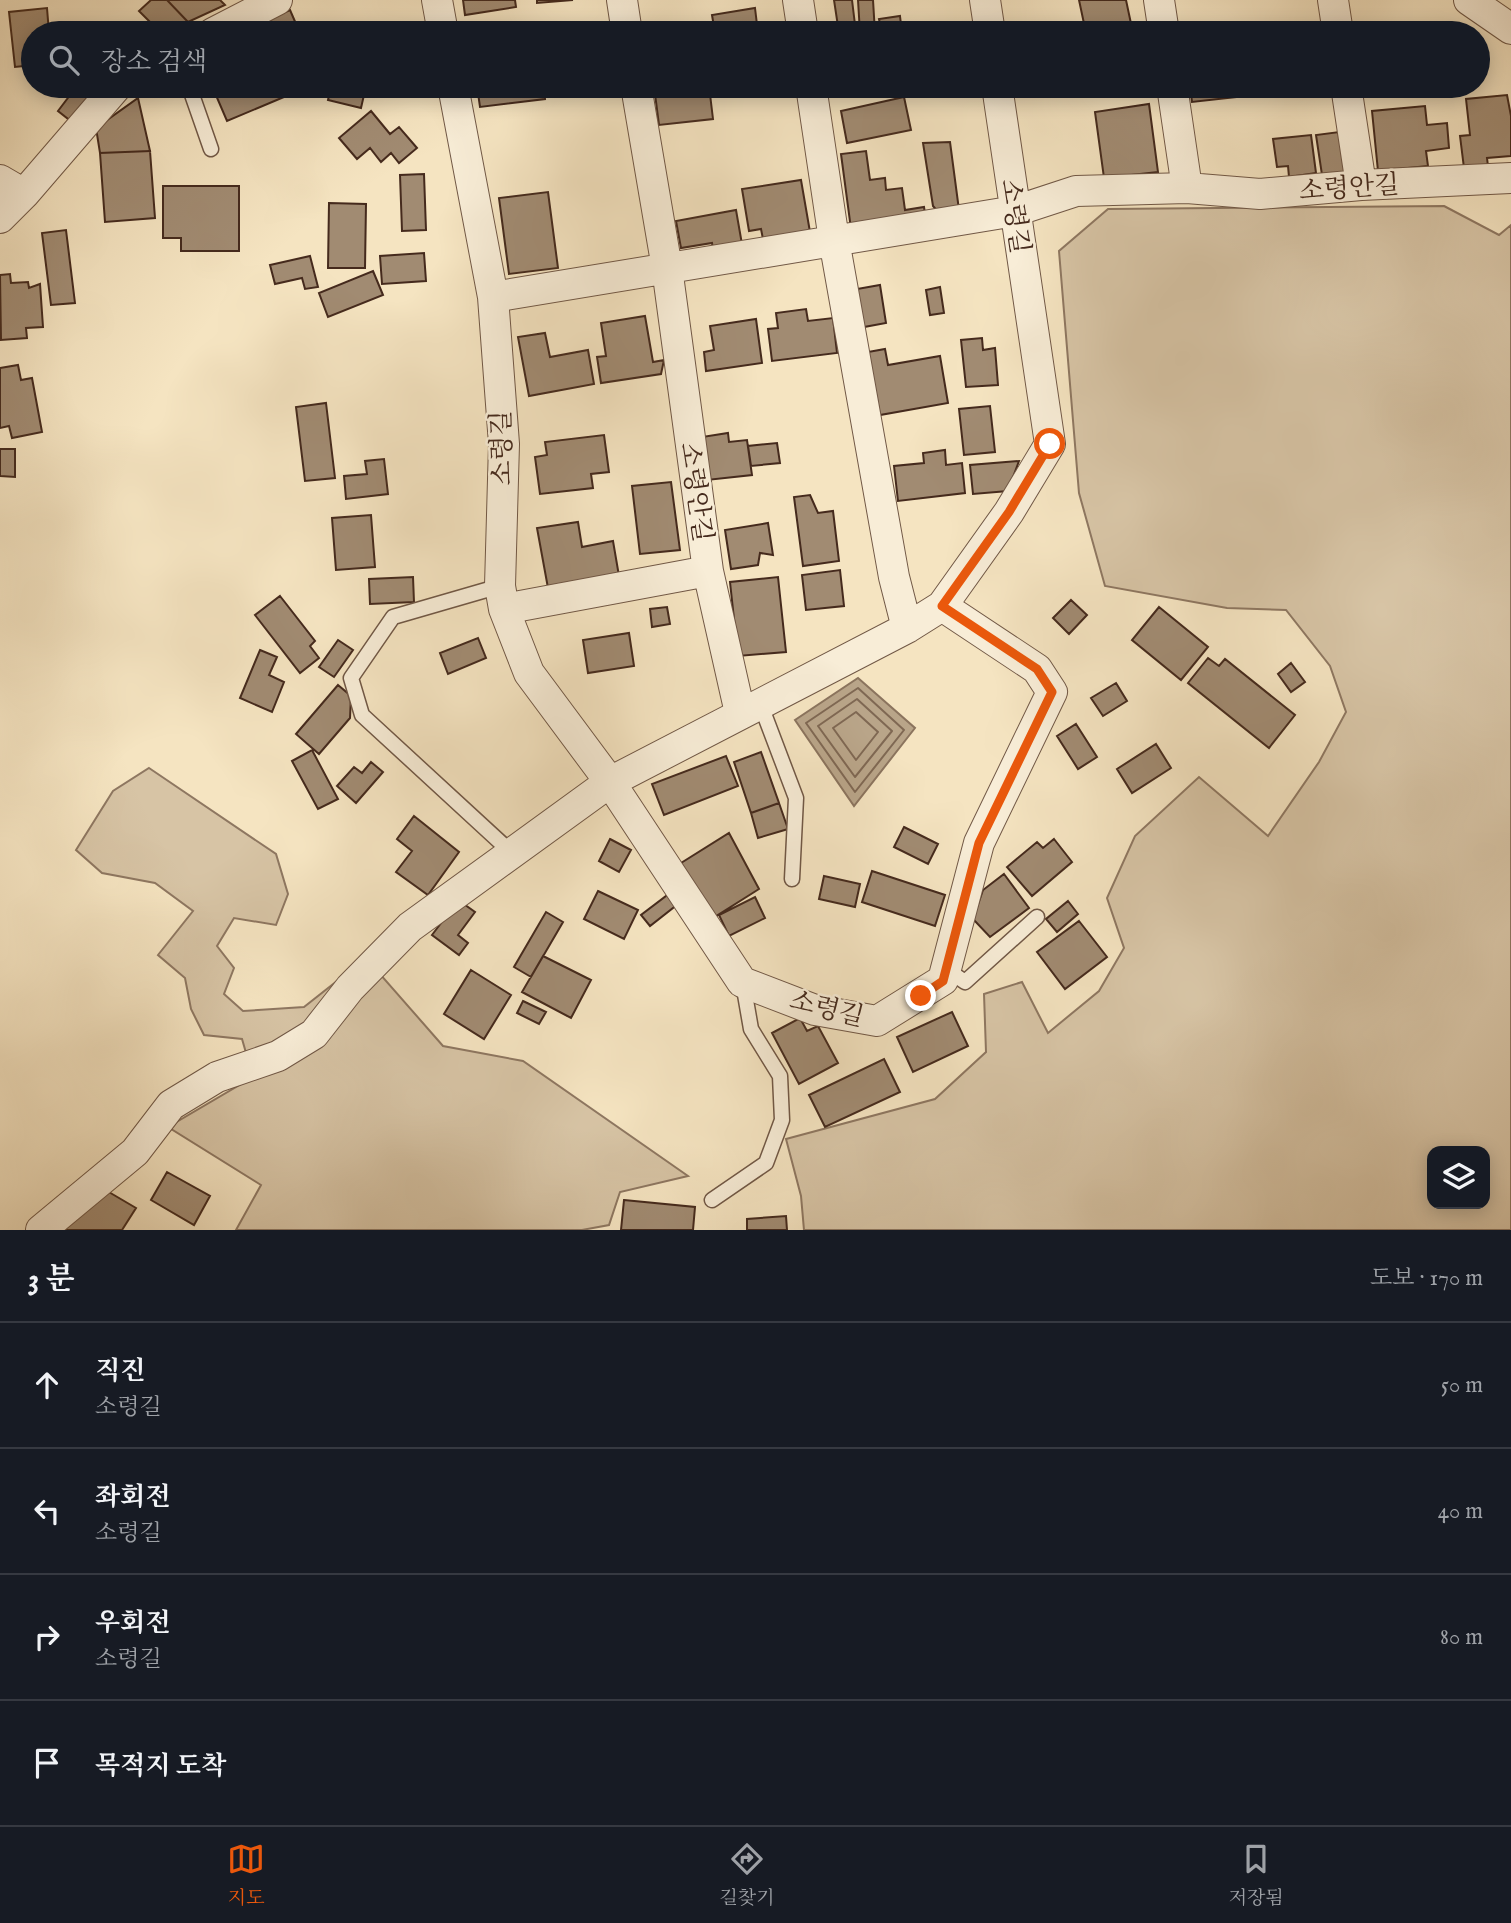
<!DOCTYPE html>
<html lang="ko">
<head>
<meta charset="utf-8">
<style>
  :root { --surface:#171b24; --page:#20242c; --text:#f1f3f6; --muted:#9ea1a6; --line:#363941; --accent:#ea580c }
  body { margin:0; font-family:"IM FELL English","Noto Serif KR",serif; background:var(--page); color:var(--text) }
  .controls { position:absolute; right:21px; bottom:21px; display:grid; overflow:hidden; border-radius:14px; box-shadow:0 4px 18px #0003 }
  .controls button { width:63px; height:63px; display:grid; place-items:center; padding:0; border:0; border-bottom:2px solid var(--line); background:var(--surface); color:var(--text); font:35px sans-serif }
  .stop { position:absolute; width:21px; height:21px; margin:-16px; border:5px solid #ea580c; border-radius:50%; background:#fff }
  .stop.end { background:#ea580c; border-color:#fff; box-shadow:0 2px 7px #0008 }
  .list { margin:0; padding:0; list-style:none }
  h2 { display:flex; justify-content:space-between; align-items:center; height:91px; margin:0; padding:0 28px; font-size:30px }
  h2 small { font-size:23px; font-weight:400; color:var(--muted) }
  .list li { display:grid; grid-template-columns:46px 1fr auto; gap:21px; align-items:center; box-sizing:border-box; height:126px; padding:0 28px; border-top:2px solid var(--line) }
  .list b { display:block; font-size:26px; white-space:nowrap }
  .list p { margin:0; font-size:23px; white-space:nowrap; color:var(--muted) }
  .list em { font-size:23px; font-style:normal; color:var(--muted) }
  .icon { flex:none; width:38px; height:38px; fill:none; stroke:currentColor; stroke-width:2; stroke-linecap:round; stroke-linejoin:round }
  .map { position:relative; flex:none; width:1511px; height:1230px; overflow:hidden }
  .search { position:absolute; background:var(--surface); box-shadow:0 4px 18px #0003; left:21px; right:21px; top:21px; height:77px; display:flex; align-items:center; gap:18px; box-sizing:border-box; padding:0 24px; border-radius:38px; color:var(--muted); font-size:26px }
  .sheet { height:595px; background:var(--surface) }
  nav { display:flex; justify-content:space-around; align-items:center; box-sizing:border-box; height:98px; border-top:2px solid var(--line); background:var(--surface); font-size:19px; color:var(--muted) }
  nav a { display:grid; justify-items:center; gap:4px }
  nav .on { color:var(--accent) }
  .map>svg:first-child { display:block }
  .green { fill:#d7c4a5; stroke:#8e7761; stroke-width:2; fill-rule:evenodd }
  .water { fill:#b9a589; stroke:#8b745e; stroke-width:2 }
  .lines { fill:none; stroke-linecap:round; stroke-linejoin:round }
  .shore { stroke:#7f6853; stroke-width:2 }
  .building { fill:#a18b72; stroke:#452a1d; stroke-width:2 }
  .service-casing { stroke:#715846; stroke-width:17 }
  .minor-casing { stroke:#715846; stroke-width:32 }
  .service { stroke:#f8edd7; stroke-width:14 }
  .minor { stroke:#f8edd7; stroke-width:30 }
  .route { stroke:#ea580c; stroke-width:9 }
  .labels { text-anchor:middle; stroke-width:5; stroke-linejoin:round; paint-order:stroke }
  .street-label { font-size:26px; fill:#452a1d; stroke:#f8edd7 }
</style>
</head>
<body>
<div class="map">
<svg width="1511" height="1230" viewBox="0 0 1511 1230">
  <rect width="100%" height="100%" fill="#f5e4c1"/>
  <filter id="stains"><feTurbulence type="fractalNoise" baseFrequency=".00286" numOctaves="4"/><feColorMatrix values="0 0 0 0 .2 0 0 0 0 .09 0 0 0 0 .02 0 0 0 .5 -.17"/></filter>
  <radialGradient id="worn" r=".72"><stop offset=".6" stop-color="#630" stop-opacity="0"/><stop offset="1" stop-color="#630" stop-opacity=".3"/></radialGradient>
  <path class="green" d="M1444 206 1499 235 1511 225V1230H804L801 1196 786 1139 935 1099 986 1052 984 994 1022 982 1048 1033 1099 991 1124 948 1107 898 1135 836 1199 777 1268 836 1319 762 1346 712 1330 666 1286 610 1227 608 1105 586 1079 493 1059 251 1108 209ZM1432 1151H1485V1204H1432Z
    M149 768 276 854 288 894 276 925 234 918 217 946 234 968 224 994 243 1011 304 1007 366 958 443 1046 523 1061 688 1176 620 1192 609 1225 582 1230H236L261 1185 168 1127 253 1077 242 1039 204 1035 191 1009 185 978 158 955 193 911 155 883 102 873 76 850 113 791Z"/>
  <path class="water" d="M858 678 915 728 854 806 795 720Z"/>
  <g class="lines">
    <path class="shore" d="M858 688 904 730 855 792 806 723Z
      M857 699 892 731 855 777 818 726Z
      M856 712 878 732 856 760 833 728Z"/>
  </g>
  <path class="building" d="M151 0H167L188 22 176 33H161L139 11Z
    M167 0H220L225 5 188 22Z
    M463 0H515L516 7 465 15Z
    M537 0H573L537 3Z
    M834 0H852L856 33H839Z
    M858 0H873L875 33H860Z
    M1079 0H1126L1133 33H1086Z
    M47 8 49 33H33V65L15 67 9 12Z
    M755 8 758 33H715L712 15Z
    M290 10 300 33H236Z
    M900 16 902 33H882L879 19Z
    M77 86H88L95 91 72 122 58 111Z
    M212 86H310L227 121Z
    M331 86H366L361 108 328 100Z
    M477 86H544L545 99 480 107Z
    M560 86H601L560 91Z
    M676 86H709L713 119 659 125 655 94 676 92Z
    M1014 86H1063L1015 95Z
    M1190 86H1262L1263 94 1192 102Z
    M1507 95 1511 116V156L1487 158 1488 166 1464 168 1460 136 1470 135 1466 99Z
    M904 97 911 130 847 143 841 111Z
    M138 98 150 151 100 153 96 128Z
    M1149 104 1158 172 1104 178 1095 112Z
    M1425 106 1427 125 1447 123 1449 148 1426 151 1428 166 1378 171 1372 111Z
    M371 111 390 134 399 127 417 148 399 163 391 153 381 162 370 148 357 159 339 138Z
    M1339 132 1345 172 1322 175 1316 135Z
    M1311 135 1316 173 1289 177 1288 166 1277 167 1273 139Z
    M950 142 959 210 939 213 933 206 923 143Z
    M150 151 155 218 105 222 100 153Z
    M866 151 870 180 885 178 886 190 902 188 905 210 924 207 926 220 851 229 841 154Z
    M424 174 426 230 402 231 400 175Z
    M801 180 810 232 763 239 761 229 749 231 742 189Z
    M163 186H239V251H181V238H163Z
    M548 192 558 268 509 274 499 198Z
    M329 203 366 204 365 268H328Z
    M736 210 743 250 714 255 712 243 681 248 676 221Z
    M66 230 75 303 51 305 42 233Z
    M424 253 426 281 382 284 380 256Z
    M310 256 318 287 305 289 302 278 275 284 270 265Z
    M373 271 383 295 328 317 319 293Z
    M10 274 11 283 28 282 29 288 40 284 43 327 26 328 27 338 1 340 0 275Z
    M880 285 886 323 864 327 857 289Z
    M940 287 944 313 930 315 926 290Z
    M806 309 808 321 833 318 837 353 772 361 768 329 778 328 776 313Z
    M645 316 653 362 664 360 661 374 601 383 597 357 606 356 601 323Z
    M756 319 762 363 706 371 704 352 714 350 710 326Z
    M545 333 550 357 588 350 594 384 529 396 518 337Z
    M982 338 983 350 995 348 998 385 966 387 961 340Z
    M885 349 888 365 940 356 948 403 880 415 868 352Z
    M18 365 21 380 32 378 42 432 12 438 9 426 0 428V368Z
    M326 403 335 478 305 481 296 407Z
    M990 406 995 452 964 455 959 409Z
    M728 433 729 442 747 440 752 475 707 480 702 437Z
    M604 435 609 472 591 474 593 488 540 494 535 457 547 455 545 442Z
    M777 443 780 463 751 466 748 446Z
    M0 449H15V477L0 476Z
    M945 450 946 465 962 463 965 493 898 501 894 466 924 463 923 453Z
    M384 459 388 494 346 499 344 476 367 474 365 461Z
    M1019 461 1008 491 973 494 970 465Z
    M671 482 680 550 640 554 632 486Z
    M810 495 818 513 833 511 839 561 803 566 794 497Z
    M371 515 375 567 336 570 332 518Z
    M578 522 582 547 613 541 619 576 548 588 537 528Z
    M768 523 773 555 760 553 758 565 731 569 725 530Z
    M840 570 844 606 806 610 802 575Z
    M413 577 414 602 370 604 369 579Z
    M778 577 786 652 738 656 730 582Z
    M280 596 315 641 310 646 319 658 300 673 255 615Z
    M1071 600 1087 615 1069 634 1053 618Z
    M667 607 670 624 652 627 650 609Z
    M1159 607 1208 647 1181 680 1132 640Z
    M629 633 634 666 588 673 583 640Z
    M478 638 486 658 448 674 440 653Z
    M338 640 353 650 334 677 319 667Z
    M260 650 277 657 269 675 284 682 272 712 240 698Z
    M1208 658 1219 666 1225 659 1295 715 1269 748 1188 683Z
    M1291 663 1305 682 1291 692 1278 674Z
    M1116 683 1127 701 1103 716 1091 698Z
    M338 685 351 696 350 718 319 754 296 734Z
    M1076 724 1097 757 1078 769 1057 736Z
    M1156 744 1171 768 1132 793 1117 769Z
    M312 750 338 799 318 809 292 761Z
    M761 752 779 803 751 813 734 762Z
    M726 756 738 786 664 815 652 784Z
    M371 762 383 772 356 803 337 786 354 767 362 773Z
    M779 803 788 829 758 838 751 813Z
    M414 816 459 852 428 895 396 872 412 851 397 839Z
    M904 827 938 844 928 864 894 847Z
    M729 833 759 889 713 918 681 863Z
    M610 839 631 850 619 872 599 861Z
    M1054 839 1072 862 1032 896 1007 867 1037 842 1043 848Z
    M872 871 945 895 935 926 862 902Z
    M1004 874 1029 908 990 937 973 919 983 890Z
    M824 876 860 884 855 907 819 899Z
    M598 891 638 910 624 939 584 919Z
    M670 893 678 904 650 926 641 915Z
    M755 897 765 918 729 936 719 915Z
    M1068 901 1078 914 1057 932 1046 919Z
    M461 902 475 912 458 935 468 943 459 955 432 935 451 910Z
    M546 912 563 922 531 977 514 967Z
    M1079 921 1107 957 1065 989 1037 952Z
    M543 956 591 980 571 1018 522 992Z
    M471 970 511 995 484 1039 444 1014Z
    M523 1001 546 1012 539 1024 517 1013Z
    M952 1012 968 1046 913 1072 897 1037Z
    M800 1018 807 1031 818 1026 838 1063 799 1084 772 1033Z
    M884 1059 900 1092 825 1127 809 1095Z
    M167 1172 210 1196 194 1225 151 1200Z
    M102 1188 136 1208 122 1230H55Z
    M624 1200 695 1207 693 1230H621Z
    M786 1216 787 1230H747V1219Z"/>
  <g class="lines">
    <defs>
      <path id="service" d="M189 86 211 149
        M500 586 393 617 351 678 362 715 512 853
        M760 703 796 798 792 879
        M946 969 965 982 1037 917
        M712 1200 766 1163 782 1120 780 1076 751 1029 743 983"/>
      <path id="minor" d="M437 0 443 33
        M622 0 627 33
        M798 0 803 33
        M985 0 990 33
        M1159 0 1164 33
        M1333 0 1338 33
        M1469 0 1511 29
        M213 33 277 0
        M453 86 493 297 504 444 500 586 504 609 529 673 610 782 742 982 815 1010 877 1021 943 980 979 843 1052 692 1037 669 942 606
        M636 86 667 268 708 571 740 713
        M811 86 834 240 894 577 907 628
        M1172 86 1187 188
        M1346 86 1361 185
        M0 180 24 194 117 86
        M0 218 24 194
        M493 297 1015 211 1076 191 1187 188 1260 194 1361 185 1511 178
        M504 609 708 571
        M41 1230 135 1152 171 1105 217 1077 278 1056 314 1034 350 988 410 927 610 782 907 628 942 606 1009 512 1050 444 997 86"/>
    </defs>
    <use href="#service" class="service-casing"/>
    <use href="#minor" class="minor-casing"/>
    <use href="#service" class="service"/>
    <use href="#minor" class="minor"/>
  </g>
  <g class="lines">
    <path class="route" d="M921 996 943 981 979 843 1052 692 1037 669 942 606 1009 512 1050 444"/>
  </g>
  <g class="labels">
    <g class="street-label">
      <text transform="translate(1349 187) rotate(-4)" y="9">소령안길</text>
      <text transform="translate(1016 216) rotate(82)" y="9">소령길</text>
      <text transform="translate(501 448) rotate(-91)" y="9">소령길</text>
      <text transform="translate(697 492) rotate(82)" y="9">소령안길</text>
      <text transform="translate(827 1008) rotate(14)" y="9">소령길</text>
    </g>
  </g>
  <rect width="100%" height="100%" filter="url(#stains)"/>
  <rect width="100%" height="100%" fill="url(#worn)"/>
</svg>
<div class="controls">
<button><svg class="icon" aria-label="layers" viewBox="0 0 24 24"><path d="M12 4l9 5-9 5-9-5zM3 14l9 5 9-5"/></svg></button>
</div>
<div class="stop" style="left:1050px;top:444px"></div>
<div class="stop end" style="left:921px;top:996px"></div>
<div class="search"><svg class="icon" aria-label="search" viewBox="0 0 24 24"><circle cx="10" cy="10" r="6"/><path d="M15 15l6 6"/></svg>장소 검색</div>
</div>
<section class="sheet">
<h2>3 분<small>도보 · 170 m</small></h2>
<ul class="list">
<li><svg class="icon" aria-label="ahead" viewBox="0 0 24 24"><path d="M12 20V5M6 11l6-6 6 6"/></svg><div><b>직진</b><p>소령길</p></div><em>50 m</em></li>
<li><svg class="icon" aria-label="left" viewBox="0 0 24 24"><path d="M17 20v-9H6M10 6l-5 5 5 5"/></svg><div><b>좌회전</b><p>소령길</p></div><em>40 m</em></li>
<li><svg class="icon" aria-label="right" viewBox="0 0 24 24"><path d="M7 20v-9h11M14 6l5 5-5 5"/></svg><div><b>우회전</b><p>소령길</p></div><em>80 m</em></li>
<li><svg class="icon" aria-label="arrive" viewBox="0 0 24 24"><path d="M6 21V4h12l-3 4 3 4H6"/></svg><div><b>목적지 도착</b></div></li>
</ul>
</section>
<nav>
<a class="on"><svg class="icon" aria-label="map" viewBox="0 0 24 24"><path d="M3 6l6-2 6 2 6-2v14l-6 2-6-2-6 2zM9 4v14M15 6v14"/></svg>지도</a>
<a><svg class="icon" aria-label="directions" viewBox="0 0 24 24"><path d="M12 3l9 9-9 9-9-9zM9 14v-3h6M13 9l2 2-2 2"/></svg>길찾기</a>
<a><svg class="icon" aria-label="saved" viewBox="0 0 24 24"><path d="M7 4h10v16l-5-4-5 4z"/></svg>저장됨</a>
</nav>
</body>
</html>
